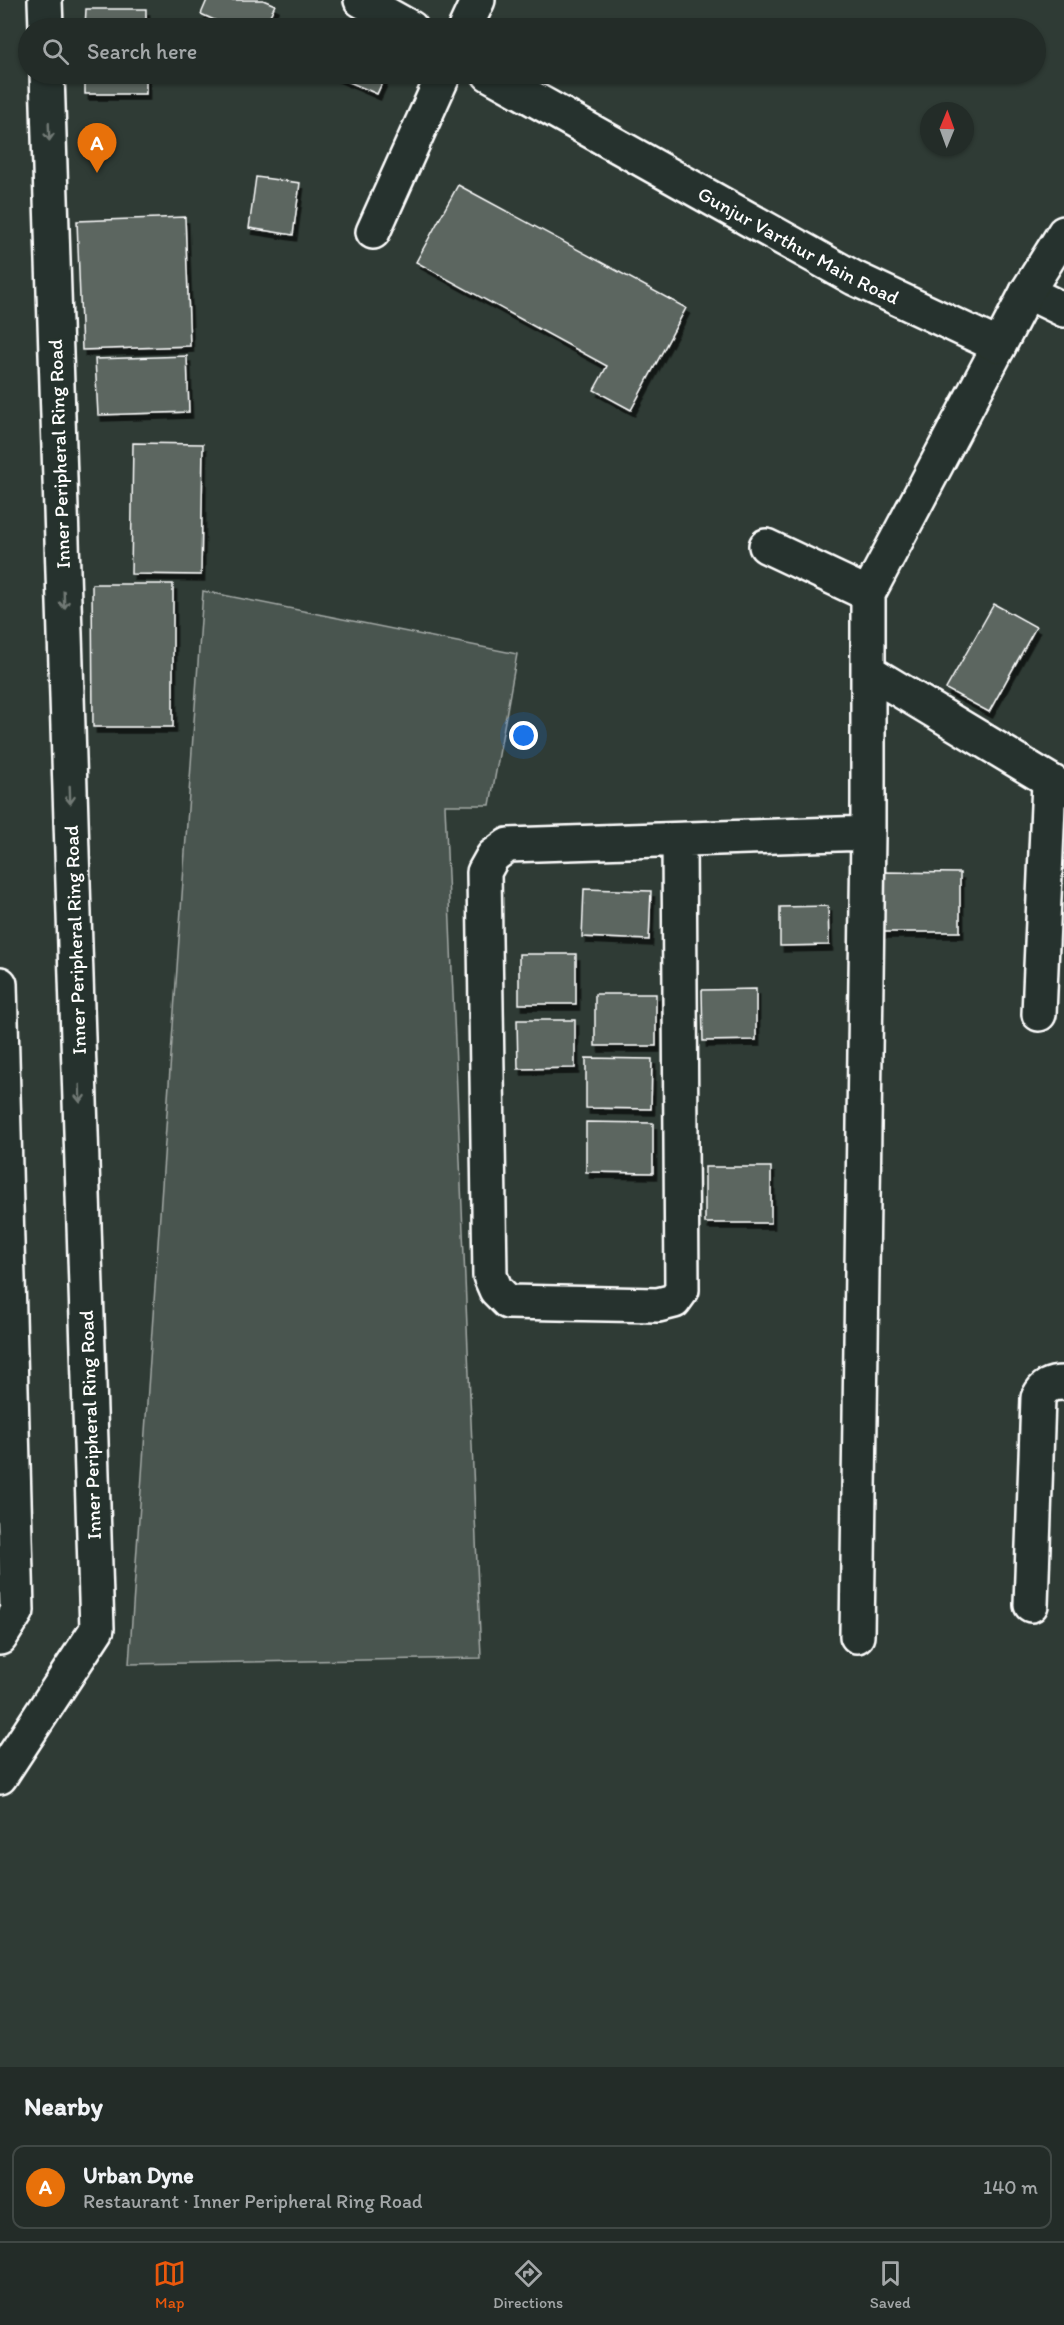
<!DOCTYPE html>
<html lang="en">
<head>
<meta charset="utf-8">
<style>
  :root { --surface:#232c28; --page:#2f3834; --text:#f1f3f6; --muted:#a3a7a8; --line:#404845; --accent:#ea580c }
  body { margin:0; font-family:Itim,sans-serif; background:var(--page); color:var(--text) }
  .compass { position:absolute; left:920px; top:102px; width:54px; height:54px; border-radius:50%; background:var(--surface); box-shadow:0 2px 4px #0004; rotate:1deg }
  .you { position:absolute; left:524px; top:736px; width:21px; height:21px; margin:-15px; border:4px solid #fff; border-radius:50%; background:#1a73e8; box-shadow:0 0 0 9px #1a73e833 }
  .badge { display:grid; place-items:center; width:39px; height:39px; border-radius:50%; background:var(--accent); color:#fff; font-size:20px; font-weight:700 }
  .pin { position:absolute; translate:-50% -50px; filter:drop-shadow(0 2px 3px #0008) }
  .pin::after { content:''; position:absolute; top:32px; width:21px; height:18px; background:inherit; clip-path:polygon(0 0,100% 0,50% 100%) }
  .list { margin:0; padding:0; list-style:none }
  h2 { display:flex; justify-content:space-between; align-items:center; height:78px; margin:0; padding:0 24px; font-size:26px }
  h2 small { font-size:20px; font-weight:400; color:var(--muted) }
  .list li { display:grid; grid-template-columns:39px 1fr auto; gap:18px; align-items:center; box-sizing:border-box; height:84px; margin:0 12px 12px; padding:0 12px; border:2px solid var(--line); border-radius:12px }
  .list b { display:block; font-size:22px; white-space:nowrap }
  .list p { margin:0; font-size:20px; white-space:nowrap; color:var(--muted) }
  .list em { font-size:20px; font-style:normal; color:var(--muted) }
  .icon { flex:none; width:33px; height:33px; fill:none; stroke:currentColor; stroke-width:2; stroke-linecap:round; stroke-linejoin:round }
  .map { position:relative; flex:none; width:1064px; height:2067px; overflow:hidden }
  .search { position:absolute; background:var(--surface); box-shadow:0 2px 4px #0004; left:18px; right:18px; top:18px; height:66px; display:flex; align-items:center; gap:15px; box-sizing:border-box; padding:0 21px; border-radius:33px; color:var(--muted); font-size:22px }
  .sheet { height:174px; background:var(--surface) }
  nav { display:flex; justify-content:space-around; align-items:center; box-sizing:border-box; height:84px; border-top:2px solid var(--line); background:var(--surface); font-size:16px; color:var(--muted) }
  nav a { display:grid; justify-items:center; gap:3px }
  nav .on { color:var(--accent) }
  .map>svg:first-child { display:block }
  .green { fill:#4a544f; stroke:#a4aaa7; stroke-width:1.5 }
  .building { fill:#5b6661; stroke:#fff; stroke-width:1.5; filter:url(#shadow) }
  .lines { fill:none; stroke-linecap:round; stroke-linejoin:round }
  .street-casing { stroke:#fff; stroke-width:38 }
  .secondary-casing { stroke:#fff; stroke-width:38 }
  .primary-casing { stroke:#fff; stroke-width:38 }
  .street { stroke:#26332d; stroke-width:33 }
  .secondary { stroke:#26332d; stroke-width:33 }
  .primary { stroke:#26332d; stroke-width:33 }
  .oneway { stroke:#727a76 }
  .labels { text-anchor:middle; stroke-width:5; stroke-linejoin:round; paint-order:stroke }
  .street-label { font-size:20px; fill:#fff; stroke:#26332d }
</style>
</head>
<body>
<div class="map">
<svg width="1064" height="2067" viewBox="0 0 1064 2067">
  <defs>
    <filter id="shadow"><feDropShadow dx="3.5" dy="6" stdDeviation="0" flood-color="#0009"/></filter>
  </defs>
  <rect width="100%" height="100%" fill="#2f3b35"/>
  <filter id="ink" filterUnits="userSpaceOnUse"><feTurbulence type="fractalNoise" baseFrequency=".0167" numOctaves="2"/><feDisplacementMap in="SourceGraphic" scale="12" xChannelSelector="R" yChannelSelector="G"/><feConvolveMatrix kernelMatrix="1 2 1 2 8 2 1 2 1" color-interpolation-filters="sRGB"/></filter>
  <g filter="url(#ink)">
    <path class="green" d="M203 591 517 654 490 805H445L481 1658 129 1664Z"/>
    <path class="building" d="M207 0H263L275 5 264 28H232L201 14Z
      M86 9H146V28H85Z
      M85 74H146V94H85Z
      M331 74H386L377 94Z
      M256 177 300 183 293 235 249 228Z
      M458 185 686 308 631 410 594 390 607 366 416 262Z
      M185 217 190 346 82 350 77 221Z
      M187 356 189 412 98 415 95 359Z
      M133 443 203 444 201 575 131 574Z
      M92 584H173V727H93Z
      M994 604 1036 627 989 712 946 689Z
      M882 872 960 873V932H882Z
      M584 889 651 891 649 940 582 937Z
      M828 906 829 945 780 946V907Z
      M519 954H576V1004H519Z
      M756 989V1040L703 1041 702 990Z
      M595 994H656V1046H595Z
      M517 1020H575V1068L518 1069Z
      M586 1058 652 1059 651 1109 586 1108Z
      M586 1122 653 1123V1173L586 1172Z
      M705 1167H771V1223H705Z"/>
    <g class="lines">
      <defs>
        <path id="street" d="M465 28 478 0
          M373 232 444 74
          M1027 292 1064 310
          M999 346 868 594V671L1064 789
          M766 546 868 594
          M679 840 682 1290 674 1301 658 1305 508 1302 496 1290 490 1276 484 872 493 856 508 845 868 833
          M1039 1014 1049 782
          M1031 1605 1038 1398C1044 1386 1050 1383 1064 1383
          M857 1636 868 833V671"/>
        <g id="secondary">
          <path d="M361 0 411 28"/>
          <path id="s1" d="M489 74 854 278 999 346 1027 292 1064 233"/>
        </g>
        <path id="primary" d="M45 0 46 28
          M0 984 17 1611 0 1638
          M0 1777 97 1629 47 74"/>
      </defs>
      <use href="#street" class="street-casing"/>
      <use href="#secondary" class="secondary-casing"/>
      <use href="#primary" class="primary-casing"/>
      <use href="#street" class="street"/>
      <use href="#secondary" class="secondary"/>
      <use href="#primary" class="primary"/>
    </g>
    <defs><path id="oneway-shaft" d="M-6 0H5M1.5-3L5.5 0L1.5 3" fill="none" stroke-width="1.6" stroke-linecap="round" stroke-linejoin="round" transform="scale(1.5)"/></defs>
    <g class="oneway">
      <use href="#oneway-shaft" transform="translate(49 132) rotate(88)"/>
      <use href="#oneway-shaft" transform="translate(64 600) rotate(88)"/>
      <use href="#oneway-shaft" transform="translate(70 795) rotate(88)"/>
      <use href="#oneway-shaft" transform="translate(80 1094) rotate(88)"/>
    </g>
  </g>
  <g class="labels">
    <g class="street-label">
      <text dy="7" stroke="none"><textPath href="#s1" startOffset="354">Gunjur Varthur Main Road</textPath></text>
      <text transform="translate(59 454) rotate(-92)" y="7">Inner Peripheral Ring Road</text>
      <text transform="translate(75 940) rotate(-92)" y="7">Inner Peripheral Ring Road</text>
      <text transform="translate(90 1425) rotate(-92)" y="7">Inner Peripheral Ring Road</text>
    </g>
  </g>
</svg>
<svg class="compass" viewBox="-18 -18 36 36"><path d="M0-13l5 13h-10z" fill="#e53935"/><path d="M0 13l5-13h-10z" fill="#a3a7a8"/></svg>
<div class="you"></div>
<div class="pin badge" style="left:97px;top:173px;background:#e8710a">A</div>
<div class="search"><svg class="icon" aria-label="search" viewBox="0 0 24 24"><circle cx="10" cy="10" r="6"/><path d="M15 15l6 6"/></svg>Search here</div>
</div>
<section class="sheet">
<h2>Nearby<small></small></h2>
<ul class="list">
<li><span class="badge" style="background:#e8710a">A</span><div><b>Urban Dyne</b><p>Restaurant · Inner Peripheral Ring Road</p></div><em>140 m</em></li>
</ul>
</section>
<nav>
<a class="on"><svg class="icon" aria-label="map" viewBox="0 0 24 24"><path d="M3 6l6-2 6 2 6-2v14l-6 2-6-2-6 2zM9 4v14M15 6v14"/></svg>Map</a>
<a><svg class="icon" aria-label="directions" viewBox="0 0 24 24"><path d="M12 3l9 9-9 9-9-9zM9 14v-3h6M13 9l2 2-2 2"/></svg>Directions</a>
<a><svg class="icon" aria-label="saved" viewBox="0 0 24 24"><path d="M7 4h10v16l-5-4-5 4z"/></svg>Saved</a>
</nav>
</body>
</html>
